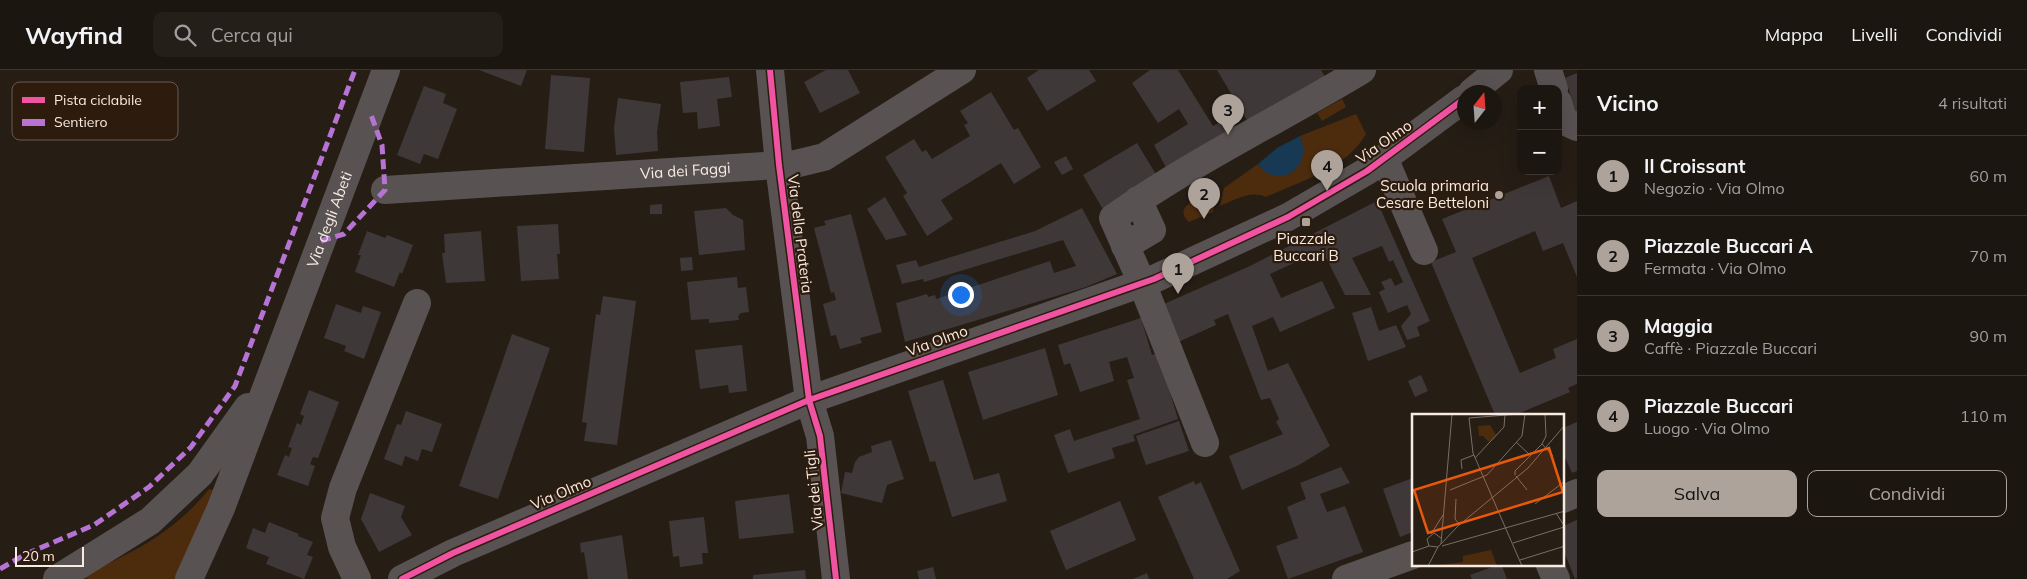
<!DOCTYPE html>
<html lang="it">
<head>
<meta charset="utf-8">
<style>
  :root { --surface:#1c1610; --page:#251f19; --text:#f1f3f6; --muted:#a09f9f; --line:#3a3530; --accent:#aea39a }
  body { margin:0; font-family:Mulish,sans-serif; background:var(--page); color:var(--text) }
  .controls { position:absolute; right:15px; top:15px; display:grid; overflow:hidden; border-radius:10px; box-shadow:0 5px 20px #0002 }
  .controls button { width:45px; height:45px; display:grid; place-items:center; padding:0; border:0; border-bottom:1px solid var(--line); background:var(--surface); color:var(--text); font:25px sans-serif }
  .compass { position:absolute; left:1457px; top:15px; width:45px; height:45px; border-radius:50%; background:var(--surface); box-shadow:0 5px 20px #0002; rotate:17deg }
  .scale { position:absolute; left:15px; bottom:12px; width:69px; box-sizing:border-box; padding-left:5px; border:2px solid #f7ebe2; border-top:0; font-size:14px; line-height:18px; white-space:nowrap; color:#f7ebe2; -webkit-text-stroke:4px #2d1c0e; paint-order:stroke }
  .you { position:absolute; left:960px; top:224px; width:18px; height:18px; margin:-12px; border:4px solid #fff; border-radius:50%; background:#1a73e8; box-shadow:0 0 0 8px #1a73e833 }
  .badge { display:grid; place-items:center; width:32px; height:32px; border-radius:50%; background:var(--accent); color:#111; font-size:16px; font-weight:700 }
  .pin { position:absolute; translate:-50% -41px; filter:drop-shadow(0 1px 2px #0008) }
  .pin::after { content:''; position:absolute; top:26px; width:18px; height:15px; background:inherit; clip-path:polygon(0 0,100% 0,50% 100%) }
  .list { margin:0; padding:0; list-style:none }
  h2 { display:flex; justify-content:space-between; align-items:center; height:65px; margin:0; padding:0 20px; font-size:21px }
  h2 small { font-size:16px; font-weight:400; color:var(--muted) }
  .list li { display:grid; grid-template-columns:32px 1fr auto; gap:15px; align-items:center; box-sizing:border-box; height:80px; padding:0 20px; border-top:1px solid var(--line) }
  .list b { display:block; font-size:19px; white-space:nowrap }
  .list p { margin:0; font-size:16px; white-space:nowrap; color:var(--muted) }
  .list em { font-size:16px; font-style:normal; color:var(--muted) }
  .actions { display:flex; gap:10px; padding:15px 20px }
  .actions a { flex:1; padding:11px 0; border:1px solid var(--accent); border-radius:10px; text-align:center; font-size:18px; color:var(--accent) }
  .actions .main { background:var(--accent); color:#111 }
  .icon { flex:none; width:28px; height:28px; fill:none; stroke:currentColor; stroke-width:2; stroke-linecap:round; stroke-linejoin:round }
  .map { position:relative; flex:none; width:1577px; height:509px; overflow:hidden }
  header { display:flex; align-items:center; gap:30px; box-sizing:border-box; height:70px; padding:0 25px; background:var(--surface); border-bottom:1px solid var(--line) }
  header strong { font-size:24px }
  nav { display:flex; gap:28px; margin-inline-start:auto; font-size:18px }
  .search { width:350px; height:45px; background:var(--page); display:flex; align-items:center; gap:12px; box-sizing:border-box; padding:0 18px; border-radius:10px; color:var(--muted); font-size:19px }
  main { display:flex }
  aside { flex:1; background:var(--surface) }
  .map>svg:first-child { display:block }
  .green { fill:#4d2c0e }
  .water { fill:#173953 }
  .building { fill:#3f3839 }
  .lines { fill:none; stroke-linecap:round; stroke-linejoin:round }
  .minor { stroke:#585352; stroke-width:28 }
  .tertiary { stroke:#585352; stroke-width:28 }
  .quiet { stroke:#b673d3; stroke-width:5; stroke-dasharray:10 5; stroke-linecap:butt }
  .cycleway-casing { stroke:#2d1c0e; stroke-width:9 }
  .cycleway { stroke:#f153a3; stroke-width:6 }
  .poi-dot { fill:#aea39a; stroke:#2d1c0e; stroke-width:2 }
  .labels { text-anchor:middle; stroke-width:4.5; stroke-linejoin:round; paint-order:stroke }
  .street-label { font-size:15px; fill:#f7ebe2; stroke:#2d1c0e }
  .poi-label { font-size:15px; fill:#f7ebe2; stroke:#2d1c0e; text-anchor:end }
  .inset-road { fill:none; stroke:#7a6f67; stroke-width:1 }
  .view { fill:#e8590c; fill-opacity:0.15; stroke:#e8590c; stroke-width:2.5 }
  .inset-edge { fill:none; stroke:#f7ebe2; stroke-width:2.5 }
  .key { fill:#2d1c0e; stroke:#6a5a4e; stroke-width:1 }
  .key-label { font-size:14px; fill:#f7ebe2 }
</style>
</head>
<body>
<header>
<strong>Wayfind</strong>
<div class="search"><svg class="icon" aria-label="search" viewBox="0 0 24 24"><circle cx="10" cy="10" r="6"/><path d="M15 15l6 6"/></svg>Cerca qui</div>
<nav><a>Mappa</a><a>Livelli</a><a>Condividi</a></nav>
</header>
<main>
<div class="map">
<svg width="1577" height="509" viewBox="0 0 1577 509">
  <rect width="100%" height="100%" fill="#261d15"/>
  <path class="green" d="M1342 29 1346 37 1322 51 1317 43Z
    M1356 44 1366 64C1346 99 1301 111 1266 127 1250 120 1235 130 1220 136L1224 118 1258 94C1268 108 1282 108 1296 99L1302 72 1300 66Z
    M1216 121 1213 142 1189 152C1170 136 1205 125 1216 121Z
    M209 419 213 420 215 424 178 509H88L81 506C132 483 173 464 209 419Z"/>
  <path class="water" d="M1300 66C1314 97 1278 122 1258 94L1277 78Z"/>
  <path class="building" d="M479 0H527L521 16Z
    M826 0H848L860 23 820 43 804 12Z
    M1039 0H1089L1096 11 1047 41 1027 8Z
    M1150 0H1178L1213 56 1230 46 1241 63 1170 105 1154 75 1188 54 1179 39 1158 53 1132 13Z
    M1217 0H1321L1328 12 1251 57Z
    M1577 3V45L1565 8Z
    M551 5 590 8 584 82 545 79Z
    M729 7 732 27 717 29 720 56 698 59 697 42 683 43 680 12Z
    M424 16 446 24 443 33 457 39 438 89 424 84 420 94 397 85Z
    M991 22 1014 60 1018 58 1041 97 1014 114 1001 93 941 130 953 149 927 166 903 126 907 123 885 87 914 69 922 82 926 80 932 89 970 66 964 55 968 53 960 41Z
    M618 28 661 34 657 62 658 81 616 85 614 58Z
    M1137 73 1160 111 1105 143 1083 105Z
    M1066 86 1073 99 1062 105 1054 92Z
    M1549 106 1561 138 1577 131V207L1563 173 1543 181 1535 161 1472 188 1520 303 1556 288 1553 279 1577 269V314L1568 318 1570 322 1515 345H1495L1431 192 1456 182 1442 149Z
    M885 127 907 165 886 170 867 139Z
    M1377 131 1430 251 1417 257 1420 266 1407 270 1401 256 1411 244 1407 235 1388 243 1379 222 1385 219 1381 212 1391 208 1395 216 1403 212 1393 190 1389 192 1382 176 1352 188 1371 225H1345L1322 180 1270 204 1281 228 1322 211 1335 238 1280 262 1273 247 1252 256 1268 301 1288 293 1330 376 1299 395 1242 420 1229 386 1283 364 1276 352 1279 349 1270 328 1261 330 1228 244 1214 250 1216 255 1176 273 1157 237 1250 196Z
    M662 134V144H650V135Z
    M726 138 733 145 743 150 745 180 699 185 694 141Z
    M1082 138 1117 204 1086 217 905 272 896 233 927 224 928 227 935 225 936 229 1050 191 1054 203 1076 196 1063 170 924 212 923 209 902 214 896 195 916 190 919 197 1035 161Z
    M851 144 882 262 860 268 862 273 840 279 836 265 831 266 823 234 836 230 834 222 831 223 814 158 826 155 824 151Z
    M558 154 560 184H557L559 209 521 211 517 156Z
    M367 161 385 168 387 165 413 175 402 204 400 202 394 217 355 202 361 185H358Z
    M481 161 485 211 446 213 442 183H445L444 164Z
    M692 187 693 200 681 201 680 188Z
    M737 207 738 218 746 217 749 242 741 243 738 246 739 250 709 253V249L691 250 687 212Z
    M603 226 636 231 617 375 584 371 587 353 582 352 596 244 600 245Z
    M336 234 361 243 363 236 381 242 364 289 344 281 346 276 324 268Z
    M1371 237 1379 261 1396 255 1406 277 1368 291 1352 243Z
    M1141 248 1152 285 1158 283 1178 349 1133 365 1135 371 1112 378 1115 388 1068 403 1054 365 1070 359 1074 371 1140 349 1127 310 1134 308 1127 287 1109 292 1114 311 1080 322 1070 293 1064 295 1058 275Z
    M512 264 550 278 498 429 459 416Z
    M742 275 747 321 729 323 728 315 700 319 695 280Z
    M1045 278 1058 325 983 350 968 302Z
    M1421 305 1428 321 1415 327 1408 311Z
    M943 310 974 410 999 403 1007 431 952 447 935 391 930 392 908 321Z
    M309 320 339 332 318 388 313 387 310 394 315 396 308 416 277 405 285 385 289 387 292 378 288 377 297 353 301 355 304 346 300 344Z
    M406 341 442 354 432 382 422 379 418 391 405 386 402 396 384 389 397 354 401 355Z
    M1179 351 1189 381 1146 395 1136 366Z
    M1577 352V401L1572 403 1563 383V358Z
    M891 370 904 409 887 415 882 433 841 423 845 402 852 403 855 392 859 387 872 382 871 376Z
    M1341 397 1350 413 1320 424 1327 442 1345 436 1363 482 1288 509 1276 476 1298 468 1287 437 1306 429 1300 413Z
    M1413 408V462L1400 467 1383 419Z
    M1194 411 1195 415 1201 412 1240 501 1227 509H1194L1158 427Z
    M370 423 405 436 401 447 412 465 379 482 361 449Z
    M789 424 794 463 739 469 735 431Z
    M1120 431 1136 470 1066 500 1050 461Z
    M704 447 708 483H702L703 494 680 497 679 486 673 487 669 451Z
    M1577 450V508L1575 509 1563 479V456Z
    M269 452 299 464 298 466 313 472 307 485 313 487 304 509 266 494 269 487 246 478 253 458 265 463Z
    M622 465 628 509H588L584 482 581 483 580 473Z
    M1498 495 1499 497 1502 496 1507 509H1472L1470 505Z
    M933 497 936 509H919L917 501Z
    M805 500 806 509H753V505Z
    M1147 503 1149 509H1133Z"/>
  <g class="lines">
    <g class="minor">
      <path d="M770 0 779 95 809 330 820 366 836 509"/>
      <path d="M1548 0 1554 19"/>
      <path d="M1558 32 1564 51 1577 57"/>
      <path d="M1384 88 1424 181"/>
      <path id="s1" d="M385 120 795 94 824 87 962 0"/>
      <path d="M1125 176 1152 160 1138 130"/>
      <path d="M1205 373 1142 213 1113 148C1192 92 1279 50 1362 0"/>
      <path d="M1563 429 1577 423"/>
      <path d="M1550 495 1556 509"/>
      <path d="M357 509 342 477 335 448 343 418 417 233"/>
      <path d="M1346 509 1413 485"/>
    </g>
    <g class="tertiary">
      <path d="M1472 22 1499 0"/>
      <path d="M57 509 150 451 200 404 248 337"/>
      <path id="s2" d="M189 509 221 438 386 0"/>
      <path d="M402 509 453 483 809 330 1154 209 1288 147 1367 101 1464 29"/>
    </g>
    <path class="quiet" d="M321 171 344 164 385 120 382 75 370 42
      M0 499 26 484 94 455 149 417 191 377 235 316 355 0"/>
    <defs>
      <path id="cycleway" d="M770 0 779 95 809 330 820 366 836 509
        M402 509 453 483 809 330 1154 209 1288 147 1367 101 1464 29"/>
    </defs>
    <use href="#cycleway" class="cycleway-casing"/>
    <use href="#cycleway" class="cycleway"/>
  </g>
  <g class="poi-dot">
    <circle cx="1499" cy="125" r="5"/>
    <rect x="1301" y="147" width="10" height="10" rx="2.5"/>
  </g>
  <g class="labels">
    <g class="street-label">
      <text transform="translate(1384 72) rotate(-35)" y="5">Via Olmo</text>
      <text dy="5" stroke="none"><textPath href="#s1" startOffset="301">Via dei Faggi</textPath></text>
      <text dy="5" stroke="none"><textPath href="#s2" startOffset="386">Via degli Abeti</textPath></text>
      <text transform="translate(800 164) rotate(83)" y="5">Via della Prateria</text>
      <text transform="translate(937 271) rotate(-20)" y="5">Via Olmo</text>
      <text transform="translate(814 420) rotate(-96)" y="5">Via dei Tigli</text>
      <text transform="translate(561 423) rotate(-23)" y="5">Via Olmo</text>
    </g>
    <g class="poi-label">
      <text x="1489" y="121">Scuola primaria<tspan x="1489" dy="17">Cesare Betteloni</tspan></text>
      <text x="1306" y="174" text-anchor="middle">Piazzale<tspan x="1306" dy="17">Buccari B</tspan></text>
    </g>
  </g>
  <g transform="translate(1412 344)">
    <rect width="152" height="152" fill="#261d15"/>
    <path d="M78 11 84 21 77 28 71 22H67L66 12ZM79 136 85 152H19L51 148V142Z" fill="#4d2c0e"/>
    <path class="inset-road" d="M107 0 57 4 61 39 110 152M133 0 134 22 130 30 141 42M104 28 118 41M63 44 92 13 93 0M50 55 49 46 62 41M103 61V57L130 30M104 62 115 76M38 76 75 61 110 22 113 0M44 85 43 105 48 111M123 90 153 67M144 99 153 113M19 120 31 101M101 129 152 113M29 130 40 0M30 132 153 97M26 133 17 132 15 125 22 119 29 124M0 138 17 132M108 146 153 132M16 152 26 133 46 112 116 54 153 11"/>
    <path class="view" d="M137 34 151 78 16 119 2 76Z"/>
    <rect width="152" height="152" class="inset-edge"/>
  </g>
  <rect x="12" y="12" width="166" height="58" rx="8" class="key"/>
  <rect x="22" y="27" width="23" height="6" fill="#f153a3"/>
  <rect x="22" y="49" width="23" height="7" fill="#b673d3"/>
  <g class="key-label">
    <text x="54" y="35">Pista ciclabile</text>
    <text x="54" y="57">Sentiero</text>
  </g>
</svg>
<div class="controls">
<button>+</button>
<button>−</button>
</div>
<svg class="compass" viewBox="-18 -18 36 36"><path d="M0-13l5 13h-10z" fill="#e53935"/><path d="M0 13l5-13h-10z" fill="#a09f9f"/></svg>
<div class="scale">20 m</div>
<div class="you"></div>
<div class="pin badge" style="left:1178px;top:224px">1</div>
<div class="pin badge" style="left:1204px;top:149px">2</div>
<div class="pin badge" style="left:1228px;top:65px">3</div>
<div class="pin badge" style="left:1327px;top:121px">4</div>
</div>
<aside>
<h2>Vicino<small>4 risultati</small></h2>
<ul class="list">
<li><span class="badge">1</span><div><b>Il Croissant</b><p>Negozio · Via Olmo</p></div><em>60 m</em></li>
<li><span class="badge">2</span><div><b>Piazzale Buccari A</b><p>Fermata · Via Olmo</p></div><em>70 m</em></li>
<li><span class="badge">3</span><div><b>Maggia</b><p>Caffè · Piazzale Buccari</p></div><em>90 m</em></li>
<li><span class="badge">4</span><div><b>Piazzale Buccari</b><p>Luogo · Via Olmo</p></div><em>110 m</em></li>
</ul>
<div class="actions"><a class="main">Salva</a><a>Condividi</a></div>
</aside>
</main>
</body>
</html>
